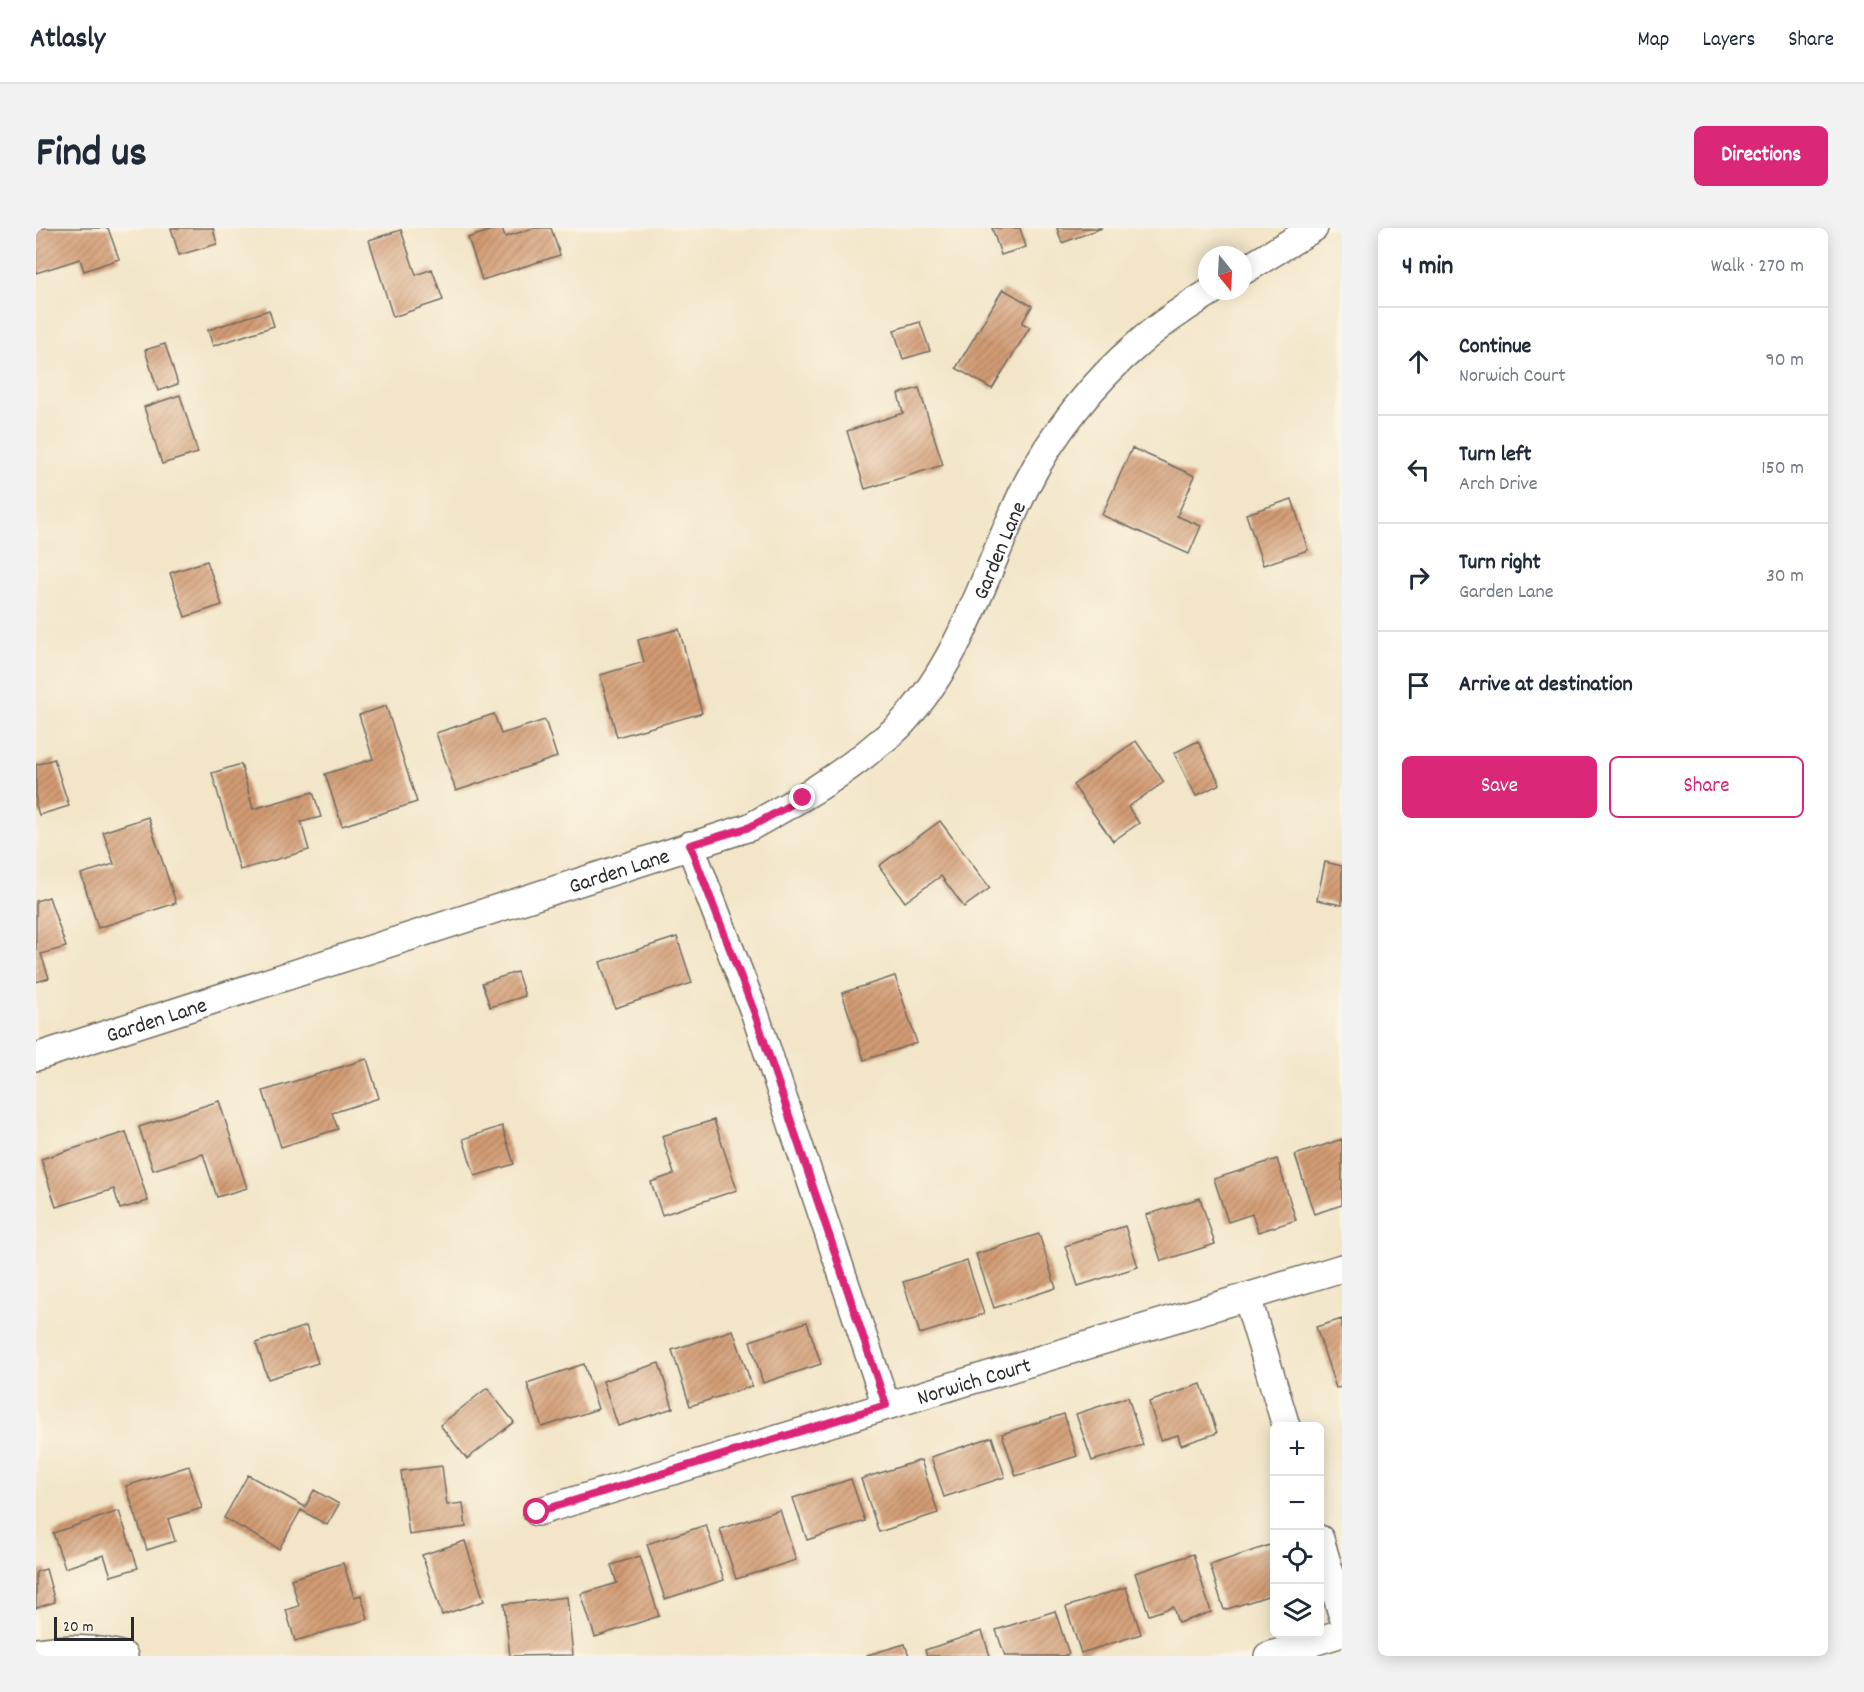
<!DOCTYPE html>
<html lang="en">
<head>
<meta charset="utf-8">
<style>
  :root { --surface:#fff; --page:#f2f2f3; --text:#1f2937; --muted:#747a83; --line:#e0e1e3; --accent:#db2777 }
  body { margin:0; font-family:Dekko,sans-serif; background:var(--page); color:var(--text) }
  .controls { position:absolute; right:18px; bottom:18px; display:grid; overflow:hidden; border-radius:9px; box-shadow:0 3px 15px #0003 }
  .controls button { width:54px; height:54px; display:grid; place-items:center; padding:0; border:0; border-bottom:2px solid var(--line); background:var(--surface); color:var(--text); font:30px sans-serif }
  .compass { position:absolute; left:1162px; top:18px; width:54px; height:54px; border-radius:50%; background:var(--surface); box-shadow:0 3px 15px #0003; rotate:162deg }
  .scale { position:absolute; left:18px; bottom:15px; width:80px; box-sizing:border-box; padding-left:6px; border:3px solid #2b2b2b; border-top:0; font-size:16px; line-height:21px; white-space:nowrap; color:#2b2b2b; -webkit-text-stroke:4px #fcf5e5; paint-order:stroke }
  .stop { position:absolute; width:18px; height:18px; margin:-14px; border:4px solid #db2777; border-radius:50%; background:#fff }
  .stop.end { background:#db2777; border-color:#fff; box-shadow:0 2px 6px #0008 }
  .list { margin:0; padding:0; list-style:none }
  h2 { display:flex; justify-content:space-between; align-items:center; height:78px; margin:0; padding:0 24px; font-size:26px }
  h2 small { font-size:20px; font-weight:400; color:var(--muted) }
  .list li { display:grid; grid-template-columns:39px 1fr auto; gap:18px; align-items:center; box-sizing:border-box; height:108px; padding:0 24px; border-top:2px solid var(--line) }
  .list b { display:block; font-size:22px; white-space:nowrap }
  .list p { margin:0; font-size:20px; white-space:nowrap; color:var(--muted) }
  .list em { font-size:20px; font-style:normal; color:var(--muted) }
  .actions { display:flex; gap:12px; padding:18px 24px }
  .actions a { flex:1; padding:14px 0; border:2px solid var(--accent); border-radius:9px; text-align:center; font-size:21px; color:var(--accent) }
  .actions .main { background:var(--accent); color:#fff }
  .icon { flex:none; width:33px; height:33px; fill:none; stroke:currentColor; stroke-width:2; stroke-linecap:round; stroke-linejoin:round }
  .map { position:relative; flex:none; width:1306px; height:1428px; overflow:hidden; border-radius:9px }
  header { display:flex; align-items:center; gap:36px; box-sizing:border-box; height:84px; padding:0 30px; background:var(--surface); border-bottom:2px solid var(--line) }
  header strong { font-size:28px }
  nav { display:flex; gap:33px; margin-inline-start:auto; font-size:21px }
  .intro { display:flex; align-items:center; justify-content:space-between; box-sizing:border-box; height:144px; padding:0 36px }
  h1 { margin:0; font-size:42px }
  .button { padding:15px 27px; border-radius:9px; background:var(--accent); color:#fff; font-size:21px; font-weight:700 }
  main { display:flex; gap:36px; padding:0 36px }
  aside { flex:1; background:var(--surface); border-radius:9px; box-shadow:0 3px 15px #0003 }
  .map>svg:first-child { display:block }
  .building { fill:url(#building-hatch) }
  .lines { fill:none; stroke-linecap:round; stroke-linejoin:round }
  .minor-casing { stroke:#716c62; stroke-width:30 }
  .minor { stroke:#fff; stroke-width:27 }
  .route { stroke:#db2777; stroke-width:8 }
  .labels { text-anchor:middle; stroke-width:4.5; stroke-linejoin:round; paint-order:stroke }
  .street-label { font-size:22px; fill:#2b2b2b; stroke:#fcf5e5 }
</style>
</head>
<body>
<header>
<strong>Atlasly</strong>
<nav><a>Map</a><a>Layers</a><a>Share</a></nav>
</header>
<div class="intro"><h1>Find us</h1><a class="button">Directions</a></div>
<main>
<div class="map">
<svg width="1306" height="1428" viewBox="0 0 1306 1428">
  <defs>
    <pattern id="building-hatch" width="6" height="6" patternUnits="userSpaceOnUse" patternTransform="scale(1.5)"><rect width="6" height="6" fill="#d29b73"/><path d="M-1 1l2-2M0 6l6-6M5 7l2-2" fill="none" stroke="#ab7f5f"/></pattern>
  </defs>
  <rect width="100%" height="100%" fill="#fcf5e5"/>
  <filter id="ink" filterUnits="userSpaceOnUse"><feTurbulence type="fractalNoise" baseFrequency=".0167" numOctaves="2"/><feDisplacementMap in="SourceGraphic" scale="12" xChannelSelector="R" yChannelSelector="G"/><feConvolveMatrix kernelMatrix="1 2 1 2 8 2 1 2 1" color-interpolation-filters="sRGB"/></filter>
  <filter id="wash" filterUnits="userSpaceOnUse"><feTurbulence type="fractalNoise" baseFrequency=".008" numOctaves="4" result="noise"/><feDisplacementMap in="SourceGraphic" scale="24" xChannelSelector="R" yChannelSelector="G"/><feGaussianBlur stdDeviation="1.35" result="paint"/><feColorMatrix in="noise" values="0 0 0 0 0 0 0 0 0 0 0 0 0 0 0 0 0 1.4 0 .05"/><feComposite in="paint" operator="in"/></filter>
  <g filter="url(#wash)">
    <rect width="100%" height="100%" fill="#f2e5c8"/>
    <g id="blocks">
      <path class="building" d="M0 0H72L83 31 48 43 44 31 0 45Z
        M135 0H177L181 16 143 27Z
        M462 0H466L469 9 498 0H515L524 27 446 52 432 10Z
        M956 0H984L990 19 965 27Z
        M1021 0H1066L1026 15Z
        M365 2 380 47 396 41 407 72 357 89 333 12Z
        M967 61 996 78 986 95 994 99 956 161 920 140Z
        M233 82 238 98 177 118 172 102Z
        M884 94 894 123 867 131 858 102Z
        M129 116 142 156 122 163 109 122Z
        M883 160 907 237 829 261 811 203 867 185 862 166Z
        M144 167 162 225 126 236 108 179Z
        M1096 220 1159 248 1141 288 1165 298 1153 326 1066 287Z
        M1256 271 1272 322 1227 337 1210 286Z
        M171 333 186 377 149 389 134 345Z
        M643 401 666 485 581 509 564 447 608 434 602 412Z
        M350 478 381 574 306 598 289 546 337 531 323 487Z
        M458 486 465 506 509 492 521 529 420 563 400 505Z
        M1100 513 1128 554 1092 579 1103 595 1077 613 1037 557Z
        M1162 513 1184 556 1160 568 1138 525Z
        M18 531 33 578 3 587 0 577V537Z
        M205 536 217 581 277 564 285 589 265 594 273 622 204 642 176 545Z
        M112 589 140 675 62 700 45 646 78 636 67 604Z
        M904 593 954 660 928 679 905 648 869 674 843 638Z
        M1289 634 1306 638V677L1281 672Z
        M13 669 30 719 5 726 13 750 0 754V673Z
        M641 709 656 755 579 780 564 734Z
        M481 744 489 768 454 779 446 755Z
        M859 748 881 815 828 832 806 765Z
        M331 831 343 870 296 885 302 901 245 919 227 863Z
        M183 873 211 960 181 969 167 926 117 942 103 899Z
        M678 892 701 962 626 987 615 954 638 946 626 908Z
        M466 898 478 936 439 948 427 911Z
        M90 904 112 973 84 981 78 961 20 979 5 931Z
        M1306 911V977L1278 986 1259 927Z
        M1241 931 1260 992 1222 1004 1216 986 1192 994 1178 951Z
        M1164 970 1179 1016 1125 1033 1110 987Z
        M1089 998 1102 1039 1042 1058 1029 1018Z
        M1003 1006 1020 1060 958 1080 940 1026Z
        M931 1033 948 1086 884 1106 867 1054Z
        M1306 1091V1159L1300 1160 1280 1099Z
        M771 1094 785 1136 727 1155 714 1113Z
        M270 1098 282 1135 232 1151 220 1115Z
        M697 1102 716 1158 654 1178 636 1122Z
        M623 1135 637 1180 582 1198 567 1153Z
        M548 1136 562 1181 506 1199 491 1155Z
        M1165 1156 1181 1205 1145 1217 1142 1207 1125 1212 1113 1174Z
        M451 1160 478 1194 431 1231 404 1197Z
        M1092 1169 1107 1217 1056 1233 1040 1186Z
        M1028 1186 1041 1228 980 1248 966 1206Z
        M956 1209 969 1249 908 1269 895 1229Z
        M885 1232 902 1285 843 1304 825 1251Z
        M153 1238 166 1280 132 1291 139 1313 111 1322 90 1258Z
        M406 1238 411 1277 427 1275 430 1299 373 1307 365 1243Z
        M212 1247 269 1279 278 1262 303 1276 291 1297 265 1282 243 1321 188 1290Z
        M815 1251 829 1293 771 1312 757 1270Z
        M744 1282 760 1332 700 1351 684 1301Z
        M83 1283 102 1340 75 1348 68 1327 29 1340 17 1305Z
        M670 1297 688 1352 629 1371 611 1316Z
        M429 1313 448 1373 406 1387 386 1327Z
        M1234 1317 1238 1330V1366L1188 1382 1174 1337Z
        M1157 1326 1175 1384 1142 1395 1137 1379 1113 1387 1099 1345Z
        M604 1328 623 1388 559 1409 545 1366 581 1355 575 1337Z
        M307 1335 318 1369 325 1367 332 1391 259 1413 250 1382 263 1378 255 1351Z
        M10 1341 19 1374 0 1380V1344Z
        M1090 1359 1105 1406 1045 1425 1030 1379Z
        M531 1369 537 1427 474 1428 468 1376Z
        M1019 1383 1033 1426 1027 1428H969L960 1402Z
        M946 1403 954 1428H891L889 1422Z
        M869 1416 873 1428H831V1427Z"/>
    </g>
  </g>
  <g filter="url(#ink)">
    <use href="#blocks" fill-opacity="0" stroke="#716c62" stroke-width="1.5"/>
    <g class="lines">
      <defs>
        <g id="minor">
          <path d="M1207 43 1278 0"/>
          <path d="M654 617 719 786 850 1177"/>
          <path id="s1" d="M0 829 714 599C759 574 804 549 843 515 851 509 860 502 867 494 928 428 951 337 990 258 1015 207 1059 152 1102 116 1124 96 1150 79 1176 63"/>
          <path d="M1211 1069 1250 1198"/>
          <path id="s2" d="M501 1284 1306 1040"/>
          <path d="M1284 1311 1306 1386"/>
          <path d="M0 1424C26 1420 63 1420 88 1428"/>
          <path d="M1232 1428 1306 1405"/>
        </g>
      </defs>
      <use href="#minor" class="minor-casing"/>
      <use href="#minor" class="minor"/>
    </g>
  </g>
  <g class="lines" filter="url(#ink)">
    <path class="route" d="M501 1284 850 1177 719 786 654 617 714 599 767 570"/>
  </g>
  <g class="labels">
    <g class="street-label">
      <text dy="8" stroke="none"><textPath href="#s1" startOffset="1134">Garden Lane</textPath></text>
      <text dy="8" stroke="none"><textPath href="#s1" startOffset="612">Garden Lane</textPath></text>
      <text dy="8" stroke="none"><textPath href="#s1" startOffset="126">Garden Lane</textPath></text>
      <text dy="8" stroke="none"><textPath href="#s2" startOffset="456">Norwich Court</textPath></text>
    </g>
  </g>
</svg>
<div class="controls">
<button>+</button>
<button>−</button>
<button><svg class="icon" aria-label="locate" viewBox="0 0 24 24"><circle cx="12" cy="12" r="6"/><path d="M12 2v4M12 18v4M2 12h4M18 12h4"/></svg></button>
<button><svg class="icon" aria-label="layers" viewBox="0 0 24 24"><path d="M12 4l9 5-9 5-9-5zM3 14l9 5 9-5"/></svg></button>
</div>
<svg class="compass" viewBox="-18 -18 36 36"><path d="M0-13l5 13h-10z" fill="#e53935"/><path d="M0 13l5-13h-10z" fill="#747a83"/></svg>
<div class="scale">20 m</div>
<div class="stop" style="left:501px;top:1284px"></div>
<div class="stop end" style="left:767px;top:570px"></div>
</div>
<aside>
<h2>4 min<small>Walk · 270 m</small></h2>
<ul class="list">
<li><svg class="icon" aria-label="ahead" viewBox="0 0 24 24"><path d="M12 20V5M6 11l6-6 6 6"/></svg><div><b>Continue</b><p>Norwich Court</p></div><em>90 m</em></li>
<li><svg class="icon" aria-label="left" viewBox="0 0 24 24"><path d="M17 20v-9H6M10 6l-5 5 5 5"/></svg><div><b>Turn left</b><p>Arch Drive</p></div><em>150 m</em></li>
<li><svg class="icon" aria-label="right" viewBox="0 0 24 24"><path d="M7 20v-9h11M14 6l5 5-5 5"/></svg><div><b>Turn right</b><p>Garden Lane</p></div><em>30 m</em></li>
<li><svg class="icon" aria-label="arrive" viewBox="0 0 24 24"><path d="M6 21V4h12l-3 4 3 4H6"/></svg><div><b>Arrive at destination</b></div></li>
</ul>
<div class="actions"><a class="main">Save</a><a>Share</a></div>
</aside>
</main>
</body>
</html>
